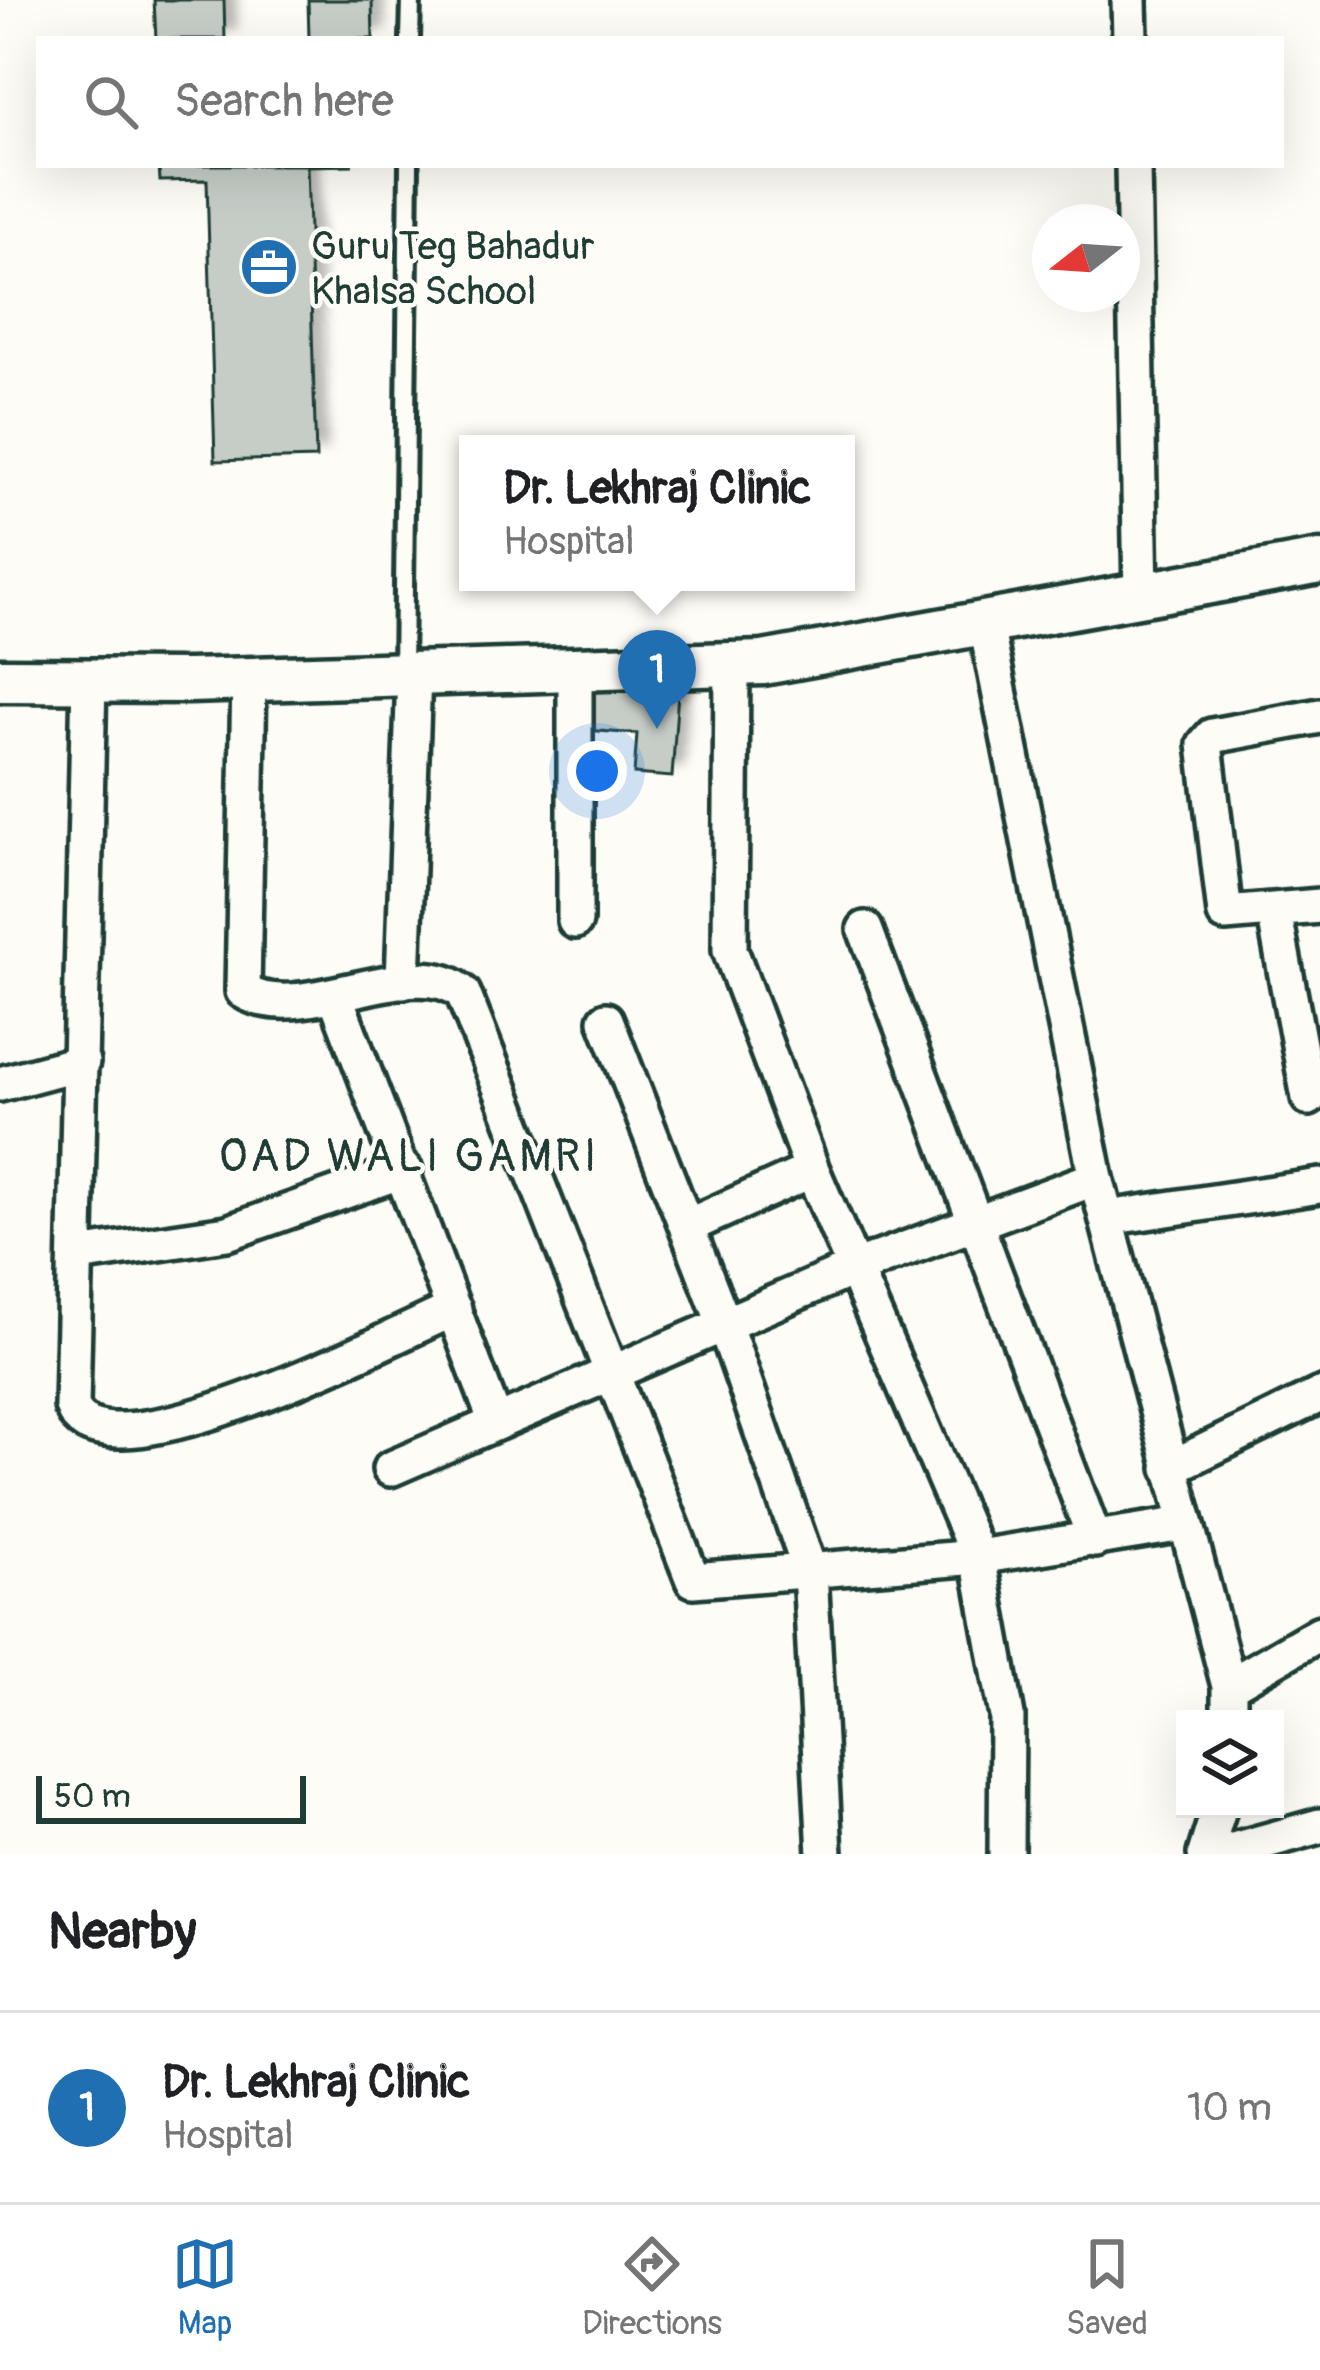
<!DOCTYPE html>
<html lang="en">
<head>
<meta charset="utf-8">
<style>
  :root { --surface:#fff; --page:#f6f6f6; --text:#202124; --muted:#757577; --line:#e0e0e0; --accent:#1f6fb2 }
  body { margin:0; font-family:Pangolin,sans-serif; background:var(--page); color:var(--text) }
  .controls { position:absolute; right:36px; bottom:36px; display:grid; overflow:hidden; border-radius:0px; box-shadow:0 12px 48px #0002 }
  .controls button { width:108px; height:108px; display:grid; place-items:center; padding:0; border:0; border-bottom:3px solid var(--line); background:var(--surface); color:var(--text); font:60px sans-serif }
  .compass { position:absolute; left:1032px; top:204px; width:108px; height:108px; border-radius:50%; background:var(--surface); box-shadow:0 12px 48px #0002; rotate:253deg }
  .scale { position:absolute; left:36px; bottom:30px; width:270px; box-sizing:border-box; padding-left:12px; border:6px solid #1f3d34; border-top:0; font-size:33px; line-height:42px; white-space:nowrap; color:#1f3d34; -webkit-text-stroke:9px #fdfcf7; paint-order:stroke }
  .you { position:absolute; left:597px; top:771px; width:42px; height:42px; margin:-30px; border:9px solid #fff; border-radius:50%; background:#1a73e8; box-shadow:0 0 0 18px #1a73e833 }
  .badge { display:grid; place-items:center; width:78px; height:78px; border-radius:50%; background:var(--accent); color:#fff; font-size:39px; font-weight:700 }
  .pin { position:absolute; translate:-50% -99px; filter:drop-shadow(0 3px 6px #0008) }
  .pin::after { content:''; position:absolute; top:63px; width:42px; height:36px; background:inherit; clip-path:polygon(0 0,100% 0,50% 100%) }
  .popup { position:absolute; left:459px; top:435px; width:396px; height:156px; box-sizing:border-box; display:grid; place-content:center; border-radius:0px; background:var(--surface); filter:drop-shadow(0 3px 9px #0005); font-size:39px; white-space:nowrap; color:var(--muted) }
  .popup b { font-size:45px; color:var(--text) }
  .popup::after { content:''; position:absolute; left:50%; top:100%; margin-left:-24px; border:24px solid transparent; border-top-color:var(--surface) }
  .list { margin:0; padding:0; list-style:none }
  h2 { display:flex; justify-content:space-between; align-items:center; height:156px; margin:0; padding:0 48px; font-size:51px }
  h2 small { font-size:39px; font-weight:400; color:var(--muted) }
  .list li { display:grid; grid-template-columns:78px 1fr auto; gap:36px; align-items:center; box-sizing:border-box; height:192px; padding:0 48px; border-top:3px solid var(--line) }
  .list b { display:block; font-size:45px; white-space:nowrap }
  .list p { margin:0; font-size:39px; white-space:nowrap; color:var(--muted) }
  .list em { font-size:39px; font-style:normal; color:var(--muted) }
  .icon { flex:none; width:66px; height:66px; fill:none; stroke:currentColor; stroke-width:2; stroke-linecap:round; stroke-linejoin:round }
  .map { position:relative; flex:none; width:1320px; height:1854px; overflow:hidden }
  .search { position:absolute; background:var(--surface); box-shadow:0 12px 48px #0002; left:36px; right:36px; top:36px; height:132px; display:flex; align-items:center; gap:30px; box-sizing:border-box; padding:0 42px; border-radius:0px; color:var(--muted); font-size:45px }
  .sheet { height:348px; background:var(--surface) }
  nav { display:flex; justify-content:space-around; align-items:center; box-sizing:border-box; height:168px; border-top:3px solid var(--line); background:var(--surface); font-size:33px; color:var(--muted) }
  nav a { display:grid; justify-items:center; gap:6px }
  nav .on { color:var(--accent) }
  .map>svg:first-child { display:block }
  .building { fill:#c6cdc7; stroke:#1f3d34; stroke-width:3; filter:url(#shadow) }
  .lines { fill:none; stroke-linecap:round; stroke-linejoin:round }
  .service-casing { stroke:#1f3d34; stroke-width:26 }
  .minor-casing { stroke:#1f3d34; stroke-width:42 }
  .tertiary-casing { stroke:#1f3d34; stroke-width:51 }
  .service { stroke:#fdfcf7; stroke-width:16 }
  .minor { stroke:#fdfcf7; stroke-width:33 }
  .tertiary { stroke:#fdfcf7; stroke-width:42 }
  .labels { text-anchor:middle; stroke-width:9; stroke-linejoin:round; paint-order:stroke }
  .poi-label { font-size:39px; fill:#1f3d34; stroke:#fdfcf7; text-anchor:start }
  .quarter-label { font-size:45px; letter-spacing:3px; fill:#1f3d34; stroke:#fdfcf7 }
</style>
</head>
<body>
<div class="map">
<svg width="1320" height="1854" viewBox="0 0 1320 1854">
  <defs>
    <filter id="shadow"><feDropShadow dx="11" dy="-11" stdDeviation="6" flood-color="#0004"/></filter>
  </defs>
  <rect width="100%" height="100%" fill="#fdfcf7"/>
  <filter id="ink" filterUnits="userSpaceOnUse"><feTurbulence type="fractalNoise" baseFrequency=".00833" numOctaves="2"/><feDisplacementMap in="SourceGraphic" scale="24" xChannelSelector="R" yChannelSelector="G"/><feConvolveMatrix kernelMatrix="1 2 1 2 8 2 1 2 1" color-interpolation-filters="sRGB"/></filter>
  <g filter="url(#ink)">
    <path class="building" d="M154 0H224L225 39H156Z
      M308 0H372L373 39H309Z
      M159 165H353L307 166 316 458 215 461 207 180 160 181Z
      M588 685 678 692 672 777 634 774 637 734 586 730Z"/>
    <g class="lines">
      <defs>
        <path id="service" d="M410 39 411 0
          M403 673 409 165"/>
        <path id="minor" d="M1129 0 1130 39
          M1133 165 1141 596
          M986 625 1096 1178 1229 1686V1719
          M732 664 730 950 812 1170 978 1557 1007 1716 1006 1854
          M575 669V921
          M249 679 243 991C301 1028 414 949 463 993L693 1580 978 1557 1184 1524
          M89 680 72 1406C100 1489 398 1333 454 1309
          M1320 716 1212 736 1205 744 1225 914 1320 906
          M1274 911 1309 1098
          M865 929 1095 1540
          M403 981 414 674
          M335 995 495 1420
          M606 1020 724 1323 810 1571 825 1854
          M0 1084 82 1062
          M1107 1218 1320 1186
          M688 1226 812 1170
          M78 1255 227 1233 405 1170
          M1170 1468 1320 1395
          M390 1469 857 1267 1096 1178
          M1229 1686 1320 1633
          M1205 1854 1219 1809
          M1219 1854 1320 1826"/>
        <path id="tertiary" d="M0 680 189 681 763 663 1320 562"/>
      </defs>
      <use href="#service" class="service-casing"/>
      <use href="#minor" class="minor-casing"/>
      <use href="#tertiary" class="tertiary-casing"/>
      <use href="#service" class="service"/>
      <use href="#minor" class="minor"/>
      <use href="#tertiary" class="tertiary"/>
    </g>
  </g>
  <defs>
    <symbol id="office-disc" viewBox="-11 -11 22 22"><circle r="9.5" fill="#1f6fb2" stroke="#fdfcf7"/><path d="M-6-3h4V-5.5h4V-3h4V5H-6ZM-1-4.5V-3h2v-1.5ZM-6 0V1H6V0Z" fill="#fff"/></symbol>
  </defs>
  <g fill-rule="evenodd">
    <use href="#office-disc" x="236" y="234" width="66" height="66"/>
  </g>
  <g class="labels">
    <g class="poi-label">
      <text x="311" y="259">Guru Teg Bahadur<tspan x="311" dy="45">Khalsa School</tspan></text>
    </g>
    <g class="quarter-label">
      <text x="409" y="1171">OAD WALI GAMRI</text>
    </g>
  </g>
</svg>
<div class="controls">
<button><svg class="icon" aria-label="layers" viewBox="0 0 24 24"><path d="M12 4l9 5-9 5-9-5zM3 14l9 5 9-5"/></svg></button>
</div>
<svg class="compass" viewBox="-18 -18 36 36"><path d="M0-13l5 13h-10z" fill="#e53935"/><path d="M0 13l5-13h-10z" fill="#757577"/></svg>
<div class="scale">50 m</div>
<div class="you"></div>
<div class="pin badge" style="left:657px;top:729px">1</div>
<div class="popup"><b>Dr. Lekhraj Clinic</b>Hospital</div>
<div class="search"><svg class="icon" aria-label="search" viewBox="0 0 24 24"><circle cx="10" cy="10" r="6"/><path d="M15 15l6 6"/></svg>Search here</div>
</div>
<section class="sheet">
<h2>Nearby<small></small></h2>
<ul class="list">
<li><span class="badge">1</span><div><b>Dr. Lekhraj Clinic</b><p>Hospital</p></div><em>10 m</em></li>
</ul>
</section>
<nav>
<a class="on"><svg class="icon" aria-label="map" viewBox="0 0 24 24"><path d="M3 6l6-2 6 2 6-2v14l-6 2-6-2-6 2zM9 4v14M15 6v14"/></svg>Map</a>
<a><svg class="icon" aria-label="directions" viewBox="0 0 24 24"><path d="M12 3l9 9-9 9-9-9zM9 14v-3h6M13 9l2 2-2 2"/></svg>Directions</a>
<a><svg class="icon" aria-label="saved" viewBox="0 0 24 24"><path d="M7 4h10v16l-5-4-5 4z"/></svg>Saved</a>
</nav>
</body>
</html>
